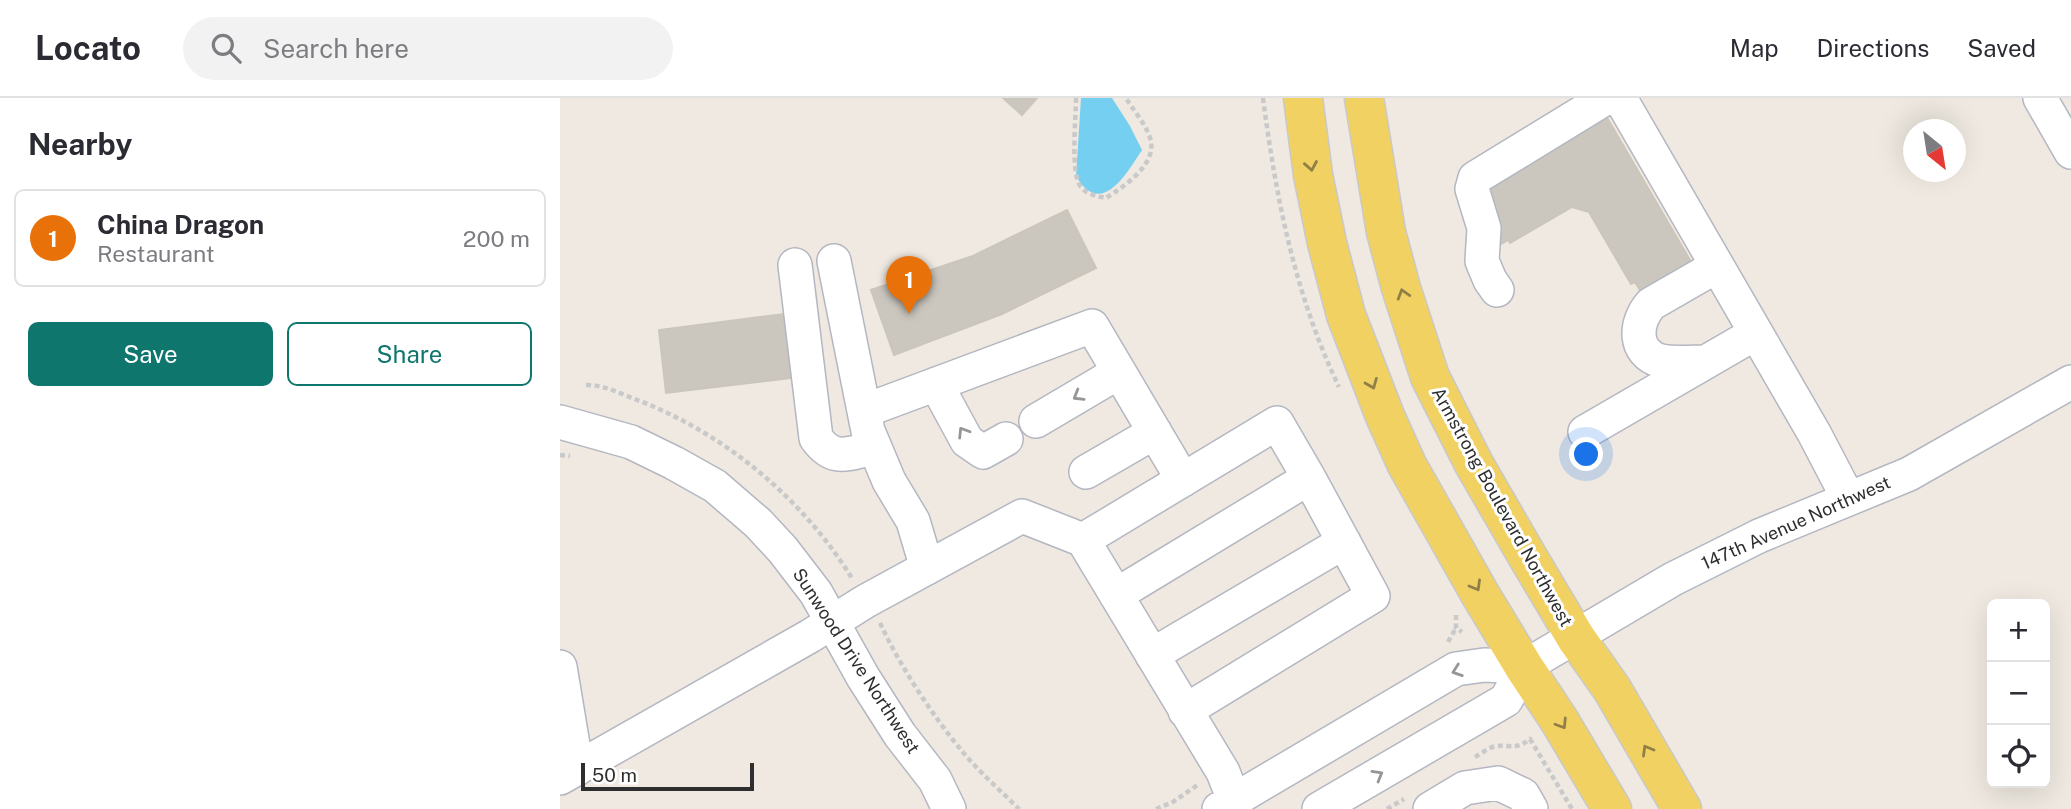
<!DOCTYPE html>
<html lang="en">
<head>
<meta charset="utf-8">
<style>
  :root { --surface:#fff; --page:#f2f2f3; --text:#2b2b33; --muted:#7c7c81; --line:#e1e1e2; --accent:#0f766e }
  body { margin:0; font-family:"Public Sans",sans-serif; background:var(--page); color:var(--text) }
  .controls { position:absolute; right:21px; bottom:21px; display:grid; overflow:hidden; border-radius:10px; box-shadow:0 7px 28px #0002 }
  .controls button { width:63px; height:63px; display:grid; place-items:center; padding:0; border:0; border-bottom:2px solid var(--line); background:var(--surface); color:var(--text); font:35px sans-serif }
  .compass { position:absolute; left:1343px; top:21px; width:63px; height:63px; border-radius:50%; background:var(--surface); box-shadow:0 7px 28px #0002; rotate:150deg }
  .scale { position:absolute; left:21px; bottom:18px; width:173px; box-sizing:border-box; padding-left:7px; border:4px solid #2e2e2e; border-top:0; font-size:19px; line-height:24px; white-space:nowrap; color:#2e2e2e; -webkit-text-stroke:5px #fff; paint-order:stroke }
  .you { position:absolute; left:1027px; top:357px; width:24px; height:24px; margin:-18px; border:5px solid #fff; border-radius:50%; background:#1a73e8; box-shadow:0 0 0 10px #1a73e833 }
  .badge { display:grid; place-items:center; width:46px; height:46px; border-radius:50%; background:var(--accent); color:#fff; font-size:23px; font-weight:700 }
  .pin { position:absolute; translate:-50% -58px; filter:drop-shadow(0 2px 4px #0008) }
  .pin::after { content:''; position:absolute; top:37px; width:24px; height:21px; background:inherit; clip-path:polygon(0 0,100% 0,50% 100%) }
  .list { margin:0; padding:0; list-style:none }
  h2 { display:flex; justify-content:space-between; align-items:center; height:91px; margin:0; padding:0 28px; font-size:30px }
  h2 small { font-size:23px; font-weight:400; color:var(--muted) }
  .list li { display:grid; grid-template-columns:46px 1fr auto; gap:21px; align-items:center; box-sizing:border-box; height:98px; margin:0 14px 14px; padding:0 14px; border:2px solid var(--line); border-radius:10px }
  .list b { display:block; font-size:26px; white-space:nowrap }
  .list p { margin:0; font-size:23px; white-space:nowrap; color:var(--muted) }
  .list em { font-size:23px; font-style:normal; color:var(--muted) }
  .actions { display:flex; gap:14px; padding:21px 28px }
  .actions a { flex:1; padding:16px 0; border:2px solid var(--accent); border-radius:10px; text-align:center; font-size:24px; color:var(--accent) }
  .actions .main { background:var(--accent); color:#fff }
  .icon { flex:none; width:38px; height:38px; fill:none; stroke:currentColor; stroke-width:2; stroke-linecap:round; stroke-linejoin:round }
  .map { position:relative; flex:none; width:1511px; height:711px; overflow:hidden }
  header { display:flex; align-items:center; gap:42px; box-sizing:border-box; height:98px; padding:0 35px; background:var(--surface); border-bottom:2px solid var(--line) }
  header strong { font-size:33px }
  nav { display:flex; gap:38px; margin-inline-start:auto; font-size:24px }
  .search { width:490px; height:63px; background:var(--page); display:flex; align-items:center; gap:18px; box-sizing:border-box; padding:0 24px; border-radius:38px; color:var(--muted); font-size:26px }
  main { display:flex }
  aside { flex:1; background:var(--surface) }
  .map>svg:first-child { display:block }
  .water { fill:#75cff0 }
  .building { fill:#cbc7bf; stroke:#cbc5ba; stroke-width:2 }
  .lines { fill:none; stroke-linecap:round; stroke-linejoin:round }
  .minor-casing { stroke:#b4b7c1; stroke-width:36 }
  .major-casing { stroke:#c9c9c9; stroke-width:41 }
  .path { stroke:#c9c9c9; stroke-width:4.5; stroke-dasharray:5 3.5; stroke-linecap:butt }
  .minor { stroke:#fff; stroke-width:33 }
  .major { stroke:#f2d163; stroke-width:38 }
  .oneway { stroke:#908048 }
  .oneway2 { stroke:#969696 }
  .labels { text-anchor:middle; stroke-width:6; stroke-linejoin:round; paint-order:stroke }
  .street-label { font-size:18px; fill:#2e2e2e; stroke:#fff }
</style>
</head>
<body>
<header>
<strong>Locato</strong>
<div class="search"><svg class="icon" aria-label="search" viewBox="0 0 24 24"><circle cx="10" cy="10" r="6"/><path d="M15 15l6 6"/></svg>Search here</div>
<nav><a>Map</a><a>Directions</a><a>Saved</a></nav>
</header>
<main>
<aside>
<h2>Nearby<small></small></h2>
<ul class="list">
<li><span class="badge" style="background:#e8710a">1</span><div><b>China Dragon</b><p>Restaurant</p></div><em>200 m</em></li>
</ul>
<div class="actions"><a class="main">Save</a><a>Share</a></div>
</aside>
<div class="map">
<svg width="1511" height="711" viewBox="0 0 1511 711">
  <rect width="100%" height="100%" fill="#efe9e1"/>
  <path class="water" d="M521 0H552L570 28 582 52C567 75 541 121 516 78Z"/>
  <path class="building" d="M443 0H477L462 17Z
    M1046 18 1134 169 1084 199 1075 184 1071 186 1029 114 1012 109 950 145 948 142 938 148 920 91Z
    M507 112 536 170 442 216 334 257 311 192 413 158Z
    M224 216 232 280 106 295 99 232Z"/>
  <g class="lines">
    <defs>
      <path id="minor" d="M1060 0 1254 335 1288 400
        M1480 0 1511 54
        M274 163 308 333 329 383 353 423 367 470
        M235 167 256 340C274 365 288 355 314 350
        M937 192 930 182 922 163 924 130 912 91 915 80 1046 0
        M1146 264C1132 264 1115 266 1101 263 1072 255 1075 224 1091 206L1157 168
        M376 286 407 343 423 354 446 341
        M304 313 532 228 623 382
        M476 323 559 274
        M0 324 71 344 114 365 155 388 198 425 223 452 256 495 303 579 340 637 375 682 389 711
        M1025 334 1196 235
        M526 374 595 334
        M523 442 663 674 672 697V703
        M556 497 749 380
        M592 557 784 444
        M0 569 17 671
        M0 680 250 538 306 503 462 418 523 442 717 325 749 380 813 498 625 613
        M659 711 896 571 924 567 964 569
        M759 711 946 602 964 569 1113 481 1199 438 1349 376 1511 284
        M870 711 905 690 938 685 963 697 971 711"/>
      <path id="major" d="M743 0 753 77 767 145 786 217 825 318 847 367 920 496 964 569 999 622 1052 711
        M804 0 826 134 841 190 870 279 914 366 969 461 1016 540 1052 591 1122 711"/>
    </defs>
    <use href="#minor" class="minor-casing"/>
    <use href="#major" class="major-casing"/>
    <path class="path" d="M516 0C516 19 510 77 521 89 528 97 537 98 546 100 565 88 601 64 589 37 584 24 573 12 566 0
      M703 0C716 100 735 197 779 289
      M26 287C43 287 57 294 72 300 162 333 243 400 293 482
      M0 357 10 358
      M896 517V530L902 534
      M320 525C340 568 372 617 402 653 419 674 440 692 459 711
      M888 544 896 530
      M915 659C922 655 929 649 937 648 952 647 956 652 970 641L1012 711
      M596 711 613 704 639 686
      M827 711 844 701"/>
    <use href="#minor" class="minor"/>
    <use href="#major" class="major"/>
  </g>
  <defs><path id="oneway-chevron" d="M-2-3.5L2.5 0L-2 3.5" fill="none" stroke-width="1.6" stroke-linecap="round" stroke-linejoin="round" transform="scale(1.75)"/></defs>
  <g class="oneway">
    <use href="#oneway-chevron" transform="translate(751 68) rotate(80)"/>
    <use href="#oneway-chevron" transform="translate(843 196) rotate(-107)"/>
    <use href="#oneway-chevron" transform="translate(812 286) rotate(68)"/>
    <use href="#oneway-chevron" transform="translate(916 488) rotate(60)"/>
    <use href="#oneway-chevron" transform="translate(1002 626) rotate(58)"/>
    <use href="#oneway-chevron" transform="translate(1087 652) rotate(-120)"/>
  </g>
  <g class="oneway2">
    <use href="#oneway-chevron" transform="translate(518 298) rotate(149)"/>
    <use href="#oneway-chevron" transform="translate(403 334) rotate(-122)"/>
    <use href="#oneway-chevron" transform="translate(897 573) rotate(161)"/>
    <use href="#oneway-chevron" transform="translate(818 677) rotate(-30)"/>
  </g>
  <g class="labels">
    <g class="street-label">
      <text transform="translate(942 409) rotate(61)" y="6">Armstrong Boulevard Northwest</text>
      <text transform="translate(1236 425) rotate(-24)" y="6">147th Avenue Northwest</text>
      <text transform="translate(296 563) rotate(57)" y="6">Sunwood Drive Northwest</text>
    </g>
  </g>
</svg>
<div class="controls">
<button>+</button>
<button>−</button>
<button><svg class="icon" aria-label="locate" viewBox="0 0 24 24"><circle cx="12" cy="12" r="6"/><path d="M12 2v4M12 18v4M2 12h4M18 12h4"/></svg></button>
</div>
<svg class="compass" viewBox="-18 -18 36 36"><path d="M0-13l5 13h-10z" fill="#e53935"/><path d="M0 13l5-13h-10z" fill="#7c7c81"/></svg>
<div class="scale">50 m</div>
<div class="you"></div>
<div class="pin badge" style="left:349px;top:216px;background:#e8710a">1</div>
</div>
</main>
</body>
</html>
